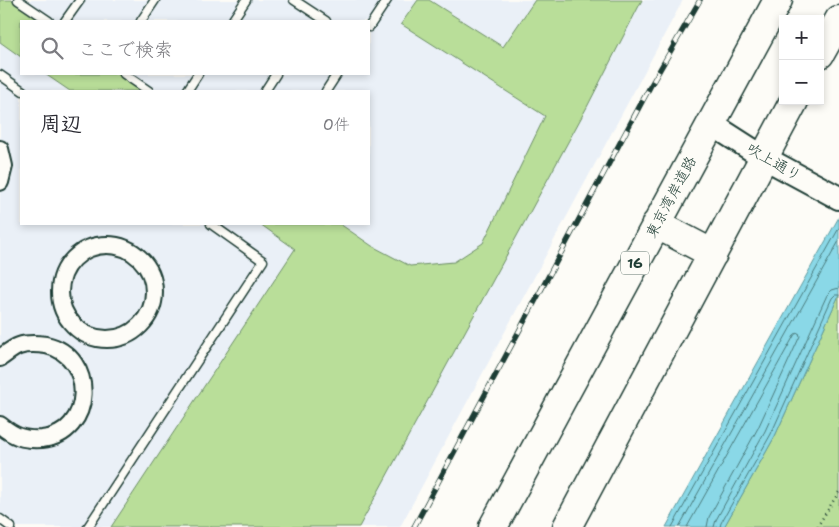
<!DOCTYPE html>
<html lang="ja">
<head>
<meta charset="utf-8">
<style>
  :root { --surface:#fff; --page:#f2f2f3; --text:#2b2b33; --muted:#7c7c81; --line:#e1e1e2 }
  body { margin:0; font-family:"Shantell Sans","Klee One",sans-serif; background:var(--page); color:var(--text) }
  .controls { position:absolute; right:15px; top:15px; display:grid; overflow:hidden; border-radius:0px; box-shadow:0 2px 8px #0003 }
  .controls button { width:45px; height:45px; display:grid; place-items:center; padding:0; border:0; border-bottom:1px solid var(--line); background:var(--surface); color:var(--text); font:25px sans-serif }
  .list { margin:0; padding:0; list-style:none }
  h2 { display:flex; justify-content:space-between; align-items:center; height:65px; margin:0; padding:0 20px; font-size:21px }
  h2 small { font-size:16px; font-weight:400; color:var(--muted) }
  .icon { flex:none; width:28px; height:28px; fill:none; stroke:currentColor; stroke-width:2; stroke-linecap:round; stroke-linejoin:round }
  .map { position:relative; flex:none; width:839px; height:527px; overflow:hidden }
  .search { position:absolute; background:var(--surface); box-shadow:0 2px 8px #0003; left:20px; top:20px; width:350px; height:55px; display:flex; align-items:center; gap:12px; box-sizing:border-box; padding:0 18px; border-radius:0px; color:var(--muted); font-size:19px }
  .panel { position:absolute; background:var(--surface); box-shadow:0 2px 8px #0003; left:20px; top:90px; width:350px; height:135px; border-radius:0px }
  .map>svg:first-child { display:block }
  .built { fill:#eaf0f7; fill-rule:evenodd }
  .green { fill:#b9de99; stroke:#6c8e66 }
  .water { fill:#8ad8e7; stroke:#5f9a9f }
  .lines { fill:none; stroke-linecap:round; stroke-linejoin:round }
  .shore { stroke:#4a7b7c; stroke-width:1 }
  .lane-casing { stroke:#1f3d34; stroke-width:11 }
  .street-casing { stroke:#1f3d34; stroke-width:20 }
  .secondary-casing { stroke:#1f3d34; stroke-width:26 }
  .highway-casing { stroke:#1f3d34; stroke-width:31 }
  .path { stroke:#1f3d34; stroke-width:2.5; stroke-dasharray:1 4; stroke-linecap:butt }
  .lane { stroke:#fdfcf7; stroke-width:8 }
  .street { stroke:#fdfcf7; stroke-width:16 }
  .secondary { stroke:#fdfcf7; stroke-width:22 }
  .highway { stroke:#fdfcf7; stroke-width:28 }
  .rail-casing { stroke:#1f3d34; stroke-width:5.5 }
  .rail { stroke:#fdfcf7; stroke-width:4; stroke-dasharray:11; stroke-linecap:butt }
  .labels { text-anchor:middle; stroke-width:5; stroke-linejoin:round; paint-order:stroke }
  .shield { fill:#fdfcf7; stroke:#62766e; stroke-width:1 }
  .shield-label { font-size:14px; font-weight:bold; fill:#1f3d34 }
  .street-label { font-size:15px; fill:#1f3d34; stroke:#fdfcf7 }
</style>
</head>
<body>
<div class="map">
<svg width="839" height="527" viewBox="0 0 839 527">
  <rect width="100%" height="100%" fill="#fdfcf7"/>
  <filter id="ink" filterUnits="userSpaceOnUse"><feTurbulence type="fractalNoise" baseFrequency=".02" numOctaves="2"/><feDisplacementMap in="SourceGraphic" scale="10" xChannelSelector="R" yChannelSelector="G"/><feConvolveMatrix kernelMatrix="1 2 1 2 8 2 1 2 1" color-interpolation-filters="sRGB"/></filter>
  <g filter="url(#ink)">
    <path class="built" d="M0 0H683L400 527H0ZM21 21H369V74H21ZM21 91H369V224H21Z"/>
    <path class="green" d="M0 0H17L48 21H21V57L0 42Z
      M418 0H429L503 47 535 0H642L587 107 359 527H111L295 249 260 224H340L372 246 410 266 454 262 483 243 545 116 401 24Z
      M45 74H124L149 91H70Z
      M839 295V527H724L775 436Z"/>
    <path class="water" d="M839 217V295L775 436 724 527H666Z"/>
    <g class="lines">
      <path class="shore" d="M672 527 839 228
        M679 527 839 241
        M687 527 795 334 799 333 800 336 758 428 709 517 707 527
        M714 527 716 520 765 431 827 295 832 290 839 288
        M720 527 721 523 771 434 832 298 835 295H839"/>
      <defs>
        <path id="lane" d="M18 0 49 21
          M294 0 326 21
          M65 21 80 0
          M141 21 155 0
          M232 21 246 0
          M369 27 387 0
          M124 74 149 91
          M0 75 23 91
          M187 91 198 74
          M265 91 276 74
          M326 91 337 74
          M0 519 11 527
          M88 527 263 261 211 224"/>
        <path id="street" d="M0 149 4 166 0 182
          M60 292a47 47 0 1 1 94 0a47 47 0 1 1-94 0Z
          M0 358C6 354 13 348 19 346 28 343 38 344 46 345 97 356 94 434 42 439 23 440 15 437 0 425"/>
        <path id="secondary" d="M710 123 763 157 839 198"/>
        <path id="highway" d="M820 54 839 20
          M656 224 713 254
          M493 527 778 0
          M567 527 794 101"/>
      </defs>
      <use href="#lane" class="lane-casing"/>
      <use href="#street" class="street-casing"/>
      <use href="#secondary" class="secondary-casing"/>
      <use href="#highway" class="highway-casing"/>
      <path class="path" d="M817 527 839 492"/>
      <use href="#lane" class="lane"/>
      <use href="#street" class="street"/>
      <use href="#secondary" class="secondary"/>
      <use href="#highway" class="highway"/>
      <defs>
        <path id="rail" d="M414 527 651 85 700 0"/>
      </defs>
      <use href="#rail" class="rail-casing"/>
      <use href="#rail" class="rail"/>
    </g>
  </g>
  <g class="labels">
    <rect class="shield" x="621" y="251.5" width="28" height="23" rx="4"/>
    <g class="shield-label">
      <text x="635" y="268">16</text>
    </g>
    <g class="street-label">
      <text transform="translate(774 162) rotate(30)" y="5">吹上通り</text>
      <text transform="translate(671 197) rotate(-62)" y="5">東京湾岸道路</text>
    </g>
  </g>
</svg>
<div class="controls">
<button>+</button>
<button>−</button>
</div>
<div class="search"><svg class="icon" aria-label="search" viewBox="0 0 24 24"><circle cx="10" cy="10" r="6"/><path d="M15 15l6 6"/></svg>ここで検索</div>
<section class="panel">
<h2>周辺<small>0件</small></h2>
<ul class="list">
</ul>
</section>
</div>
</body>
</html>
